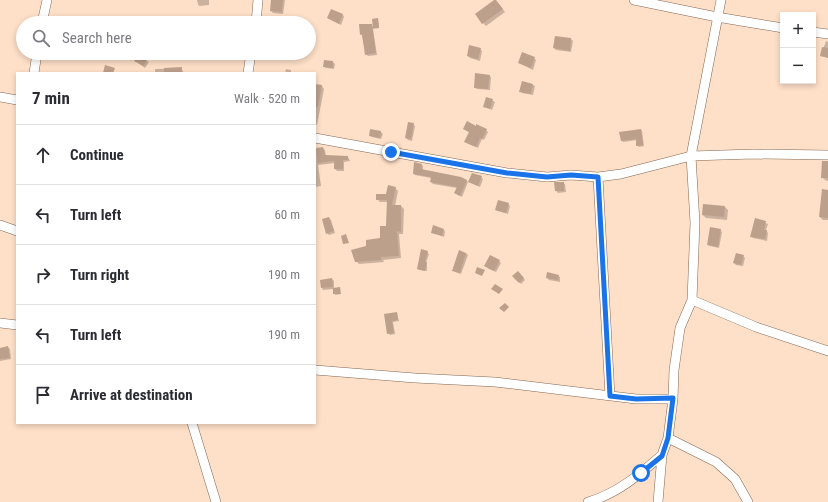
<!DOCTYPE html>
<html lang="en">
<head>
<meta charset="utf-8">
<style>
  :root { --surface:#fff; --page:#f7f7f7; --text:#2b2b33; --muted:#7c7c81; --line:#e1e1e2 }
  body { margin:0; font-family:"Roboto Condensed",sans-serif; background:var(--page); color:var(--text) }
  .controls { position:absolute; right:12px; top:12px; display:grid; overflow:hidden; border-radius:0px; box-shadow:0 2px 6px #0003 }
  .controls button { width:36px; height:36px; display:grid; place-items:center; padding:0; border:0; border-bottom:1px solid var(--line); background:var(--surface); color:var(--text); font:20px sans-serif }
  .stop { position:absolute; width:12px; height:12px; margin:-9px; border:3px solid #1a73e8; border-radius:50%; background:#fff }
  .stop.end { background:#1a73e8; border-color:#fff; box-shadow:0 1px 4px #0008 }
  .list { margin:0; padding:0; list-style:none }
  h2 { display:flex; justify-content:space-between; align-items:center; height:52px; margin:0; padding:0 16px; font-size:17px }
  h2 small { font-size:13px; font-weight:400; color:var(--muted) }
  .list li { display:grid; grid-template-columns:26px 1fr auto; gap:12px; align-items:center; box-sizing:border-box; height:60px; padding:0 16px; border-top:1px solid var(--line) }
  .list b { display:block; font-size:15px; white-space:nowrap }
  .list em { font-size:13px; font-style:normal; color:var(--muted) }
  .icon { flex:none; width:22px; height:22px; fill:none; stroke:currentColor; stroke-width:2; stroke-linecap:round; stroke-linejoin:round }
  .map { position:relative; flex:none; width:828px; height:502px; overflow:hidden }
  .search { position:absolute; background:var(--surface); box-shadow:0 2px 6px #0003; left:16px; top:16px; width:300px; height:44px; display:flex; align-items:center; gap:10px; box-sizing:border-box; padding:0 14px; border-radius:22px; color:var(--muted); font-size:15px }
  .panel { position:absolute; background:var(--surface); box-shadow:0 2px 6px #0003; left:16px; top:72px; width:300px; height:352px; border-radius:0px }
  .map>svg:first-child { display:block }
  .shadow { fill:#0003 }
  .building { fill:#bda08b }
  .lines { fill:none; stroke-linecap:round; stroke-linejoin:round }
  .street-casing { stroke:#826752; stroke-width:10 }
  .street { stroke:#fff; stroke-width:9 }
  .route { stroke:#1a73e8; stroke-width:5 }
</style>
</head>
<body>
<div class="map">
<svg width="828" height="502" viewBox="0 0 828 502">
  <rect width="100%" height="100%" fill="#fedfc7"/>
  <path class="shadow" d="M197 0H209V5L199 6 198 4Z
    M272 0H285L283 14 273 13 271 11Z
    M498 3 505 12 486 26 483 23Z
    M343 15 344 17 341 25 328 18Z
    M378 19 379 28 373 29 377 55 368 56 366 54 362 36 361 34 371 25 374 28Z
    M555 37 571 39 573 41 571 52 556 50 554 48Z
    M826 41 828 42V58L821 55Z
    M480 49 482 51 480 61 470 58 468 56Z
    M138 55 149 62 145 68 135 61Z
    M534 58 536 60 533 70 519 63Z
    M333 62 335 64 334 69 326 68 324 66Z
    M181 68 184 73H155V69Z
    M286 69 291 70V73H285Z
    M489 76 491 77 490 90 477 89 475 87Z
    M523 82 533 85 535 86 533 95 522 93 521 91Z
    M315 85 322 86 324 89 317 125 315 124Z
    M487 98 495 102 492 110 484 106Z
    M413 124 415 126 412 141 408 140 406 138Z
    M476 127 486 130 488 132 484 140 482 139 478 148 467 143 470 133 464 129Z
    M641 130 642 131 644 146 639 147 637 145V140L623 142 622 141Z
    M381 132 383 134 381 139 372 137 370 135Z
    M323 148 325 150 326 156 348 157 350 161 344 162V171H337L335 169V163L318 165 321 186 315 187V149Z
    M828 161V181L825 180 822 177Z
    M422 165 423 166V171L467 181 468 182 462 197 455 193 457 188 433 184 431 182V178L415 175 414 174Z
    M481 177 483 179 480 187 469 182Z
    M563 183 565 184 566 192 558 193 556 191Z
    M395 188 398 191 395 206H401L404 209 403 234H399L401 258 383 260 384 262 359 264 356 261 367 247 381 239 387 227 388 202H380L377 199 387 195Z
    M828 191V220H823L820 217Z
    M508 204 510 206 508 214 498 211 496 210Z
    M725 207 728 210 727 220 706 218 703 215Z
    M329 218 331 220 335 233 329 235 327 233Z
    M756 219 768 224 766 230 768 233 767 241 753 238 751 236Z
    M444 230 445 232 444 237 432 232Z
    M720 230 722 232 719 248 710 246 708 245Z
    M427 252 429 254 426 263 427 264V271L419 270 418 269Z
    M466 253 468 255 461 274 455 272 453 270Z
    M743 256 745 258 743 266 736 265 734 263Z
    M499 261 501 263 496 272 487 268Z
    M518 272 525 280 521 284 514 276Z
    M558 276 560 277V282L549 280 547 278Z
    M332 279 334 281V289L341 294 335 295 334 289 323 290 322 288Z
    M397 313 399 321 393 322 395 334 390 335 388 333 386 315Z
    M8 347 10 349 11 359 0 361V349Z"/>
  <path class="building" d="M271 0H283L282 12 270 11Z
    M494 0H496L503 9 482 24 475 14Z
    M331 9 343 14 339 24 327 18Z
    M378 18 379 28H373L372 19Z
    M359 24H372L376 53 365 55 362 34 360 35Z
    M555 36 571 38 570 51 553 48Z
    M469 45 481 48 478 59 467 56Z
    M822 47 828 48V58L820 56Z
    M522 52 535 57 531 68 518 63Z
    M138 54 147 59 144 66 134 61Z
    M324 60 333 61V68L323 67Z
    M105 65 115 68 113 73H103Z
    M182 67V73H164V68Z
    M475 73 490 75 488 89 474 88Z
    M522 81 533 84 531 94 519 92Z
    M315 84 322 85 318 107H315Z
    M486 97 493 99 490 109 483 107Z
    M467 121 476 126V124L487 129 482 139 480 138 476 147 464 142 469 132 463 129Z
    M408 122 414 123 411 139 405 138Z
    M370 129 381 131 380 138 369 136Z
    M641 129 643 145 636 146V139L621 141 619 132Z
    M323 147 325 155 348 156V160H343V169H334V161L318 163 316 148Z
    M822 161H828V178H821Z
    M414 162 422 164 421 169 461 177 467 180 460 196 454 193 457 187 430 182 431 177 413 174Z
    M472 173 482 176 478 186 468 182Z
    M554 182H564V191H555Z
    M388 185 396 187 392 205H401V232L397 231 399 256 381 257V260L355 262 351 250 366 246V240L380 238V226H386L387 200H376V194H386Z
    M822 189 828 190V218L819 217Z
    M498 200 509 203 506 213 495 210Z
    M703 204 725 206 724 217 702 215Z
    M329 217 334 231 326 234 322 219Z
    M755 218 766 221 764 230H767L765 239 750 237Z
    M433 225 444 229 442 236 431 233Z
    M710 227 721 229 718 247 707 245Z
    M346 234 349 243 343 244 341 236Z
    M421 249 428 251 425 262H427L425 271 417 269Z
    M459 250 466 253 460 273 452 271Z
    M736 253 744 255 741 265 733 263Z
    M490 255 500 260 494 271 484 266Z
    M477 267 485 270 482 276 475 273Z
    M518 271 524 278 519 283 512 276Z
    M547 272 559 275 558 280 546 278Z
    M332 278 333 287 321 288 320 280Z
    M495 284 503 289 499 294 491 289Z
    M340 287 341 294H333V288Z
    M505 303 509 307 504 312 499 308Z
    M397 312 398 320 392 321 394 333 387 334 384 314Z
    M8 346 10 358 0 359V348Z"/>
  <g class="lines">
    <defs>
      <path id="street" d="M634 0 717 17 783 28
        M42 23 47 0
        M256 23 258 0
        M813 32 828 34
        M34 73 37 53
        M248 73 251 53
        M0 97 17 100
        M315 138 507 173 547 177 571 175 598 177 621 174 691 156 754 154 828 155
        M598 177 610 396
        M0 225 17 231
        M692 300 756 327 828 351
        M0 323 17 325
        M315 370 415 378 495 382 636 399H673
        M192 423 216 502
        M668 438 716 462 735 479 748 502
        M588 502C617 494 640 474 662 455
        M658 502 662 455 668 438 673 399 674 370 680 328 692 300 695 223 691 156 721 0"/>
    </defs>
    <use href="#street" class="street-casing"/>
    <use href="#street" class="street"/>
  </g>
  <g class="lines">
    <path class="route" d="M391 152 507 173 547 177 571 175 598 177 610 396 636 399 673 398 668 438 662 456 641 473"/>
  </g>
</svg>
<div class="controls">
<button>+</button>
<button>−</button>
</div>
<div class="stop" style="left:641px;top:473px"></div>
<div class="stop end" style="left:391px;top:152px"></div>
<div class="search"><svg class="icon" aria-label="search" viewBox="0 0 24 24"><circle cx="10" cy="10" r="6"/><path d="M15 15l6 6"/></svg>Search here</div>
<section class="panel">
<h2>7 min<small>Walk · 520 m</small></h2>
<ul class="list">
<li><svg class="icon" aria-label="ahead" viewBox="0 0 24 24"><path d="M12 20V5M6 11l6-6 6 6"/></svg><div><b>Continue</b></div><em>80 m</em></li>
<li><svg class="icon" aria-label="left" viewBox="0 0 24 24"><path d="M17 20v-9H6M10 6l-5 5 5 5"/></svg><div><b>Turn left</b></div><em>60 m</em></li>
<li><svg class="icon" aria-label="right" viewBox="0 0 24 24"><path d="M7 20v-9h11M14 6l5 5-5 5"/></svg><div><b>Turn right</b></div><em>190 m</em></li>
<li><svg class="icon" aria-label="left" viewBox="0 0 24 24"><path d="M17 20v-9H6M10 6l-5 5 5 5"/></svg><div><b>Turn left</b></div><em>190 m</em></li>
<li><svg class="icon" aria-label="arrive" viewBox="0 0 24 24"><path d="M6 21V4h12l-3 4 3 4H6"/></svg><div><b>Arrive at destination</b></div></li>
</ul>
</section>
</div>
</body>
</html>
